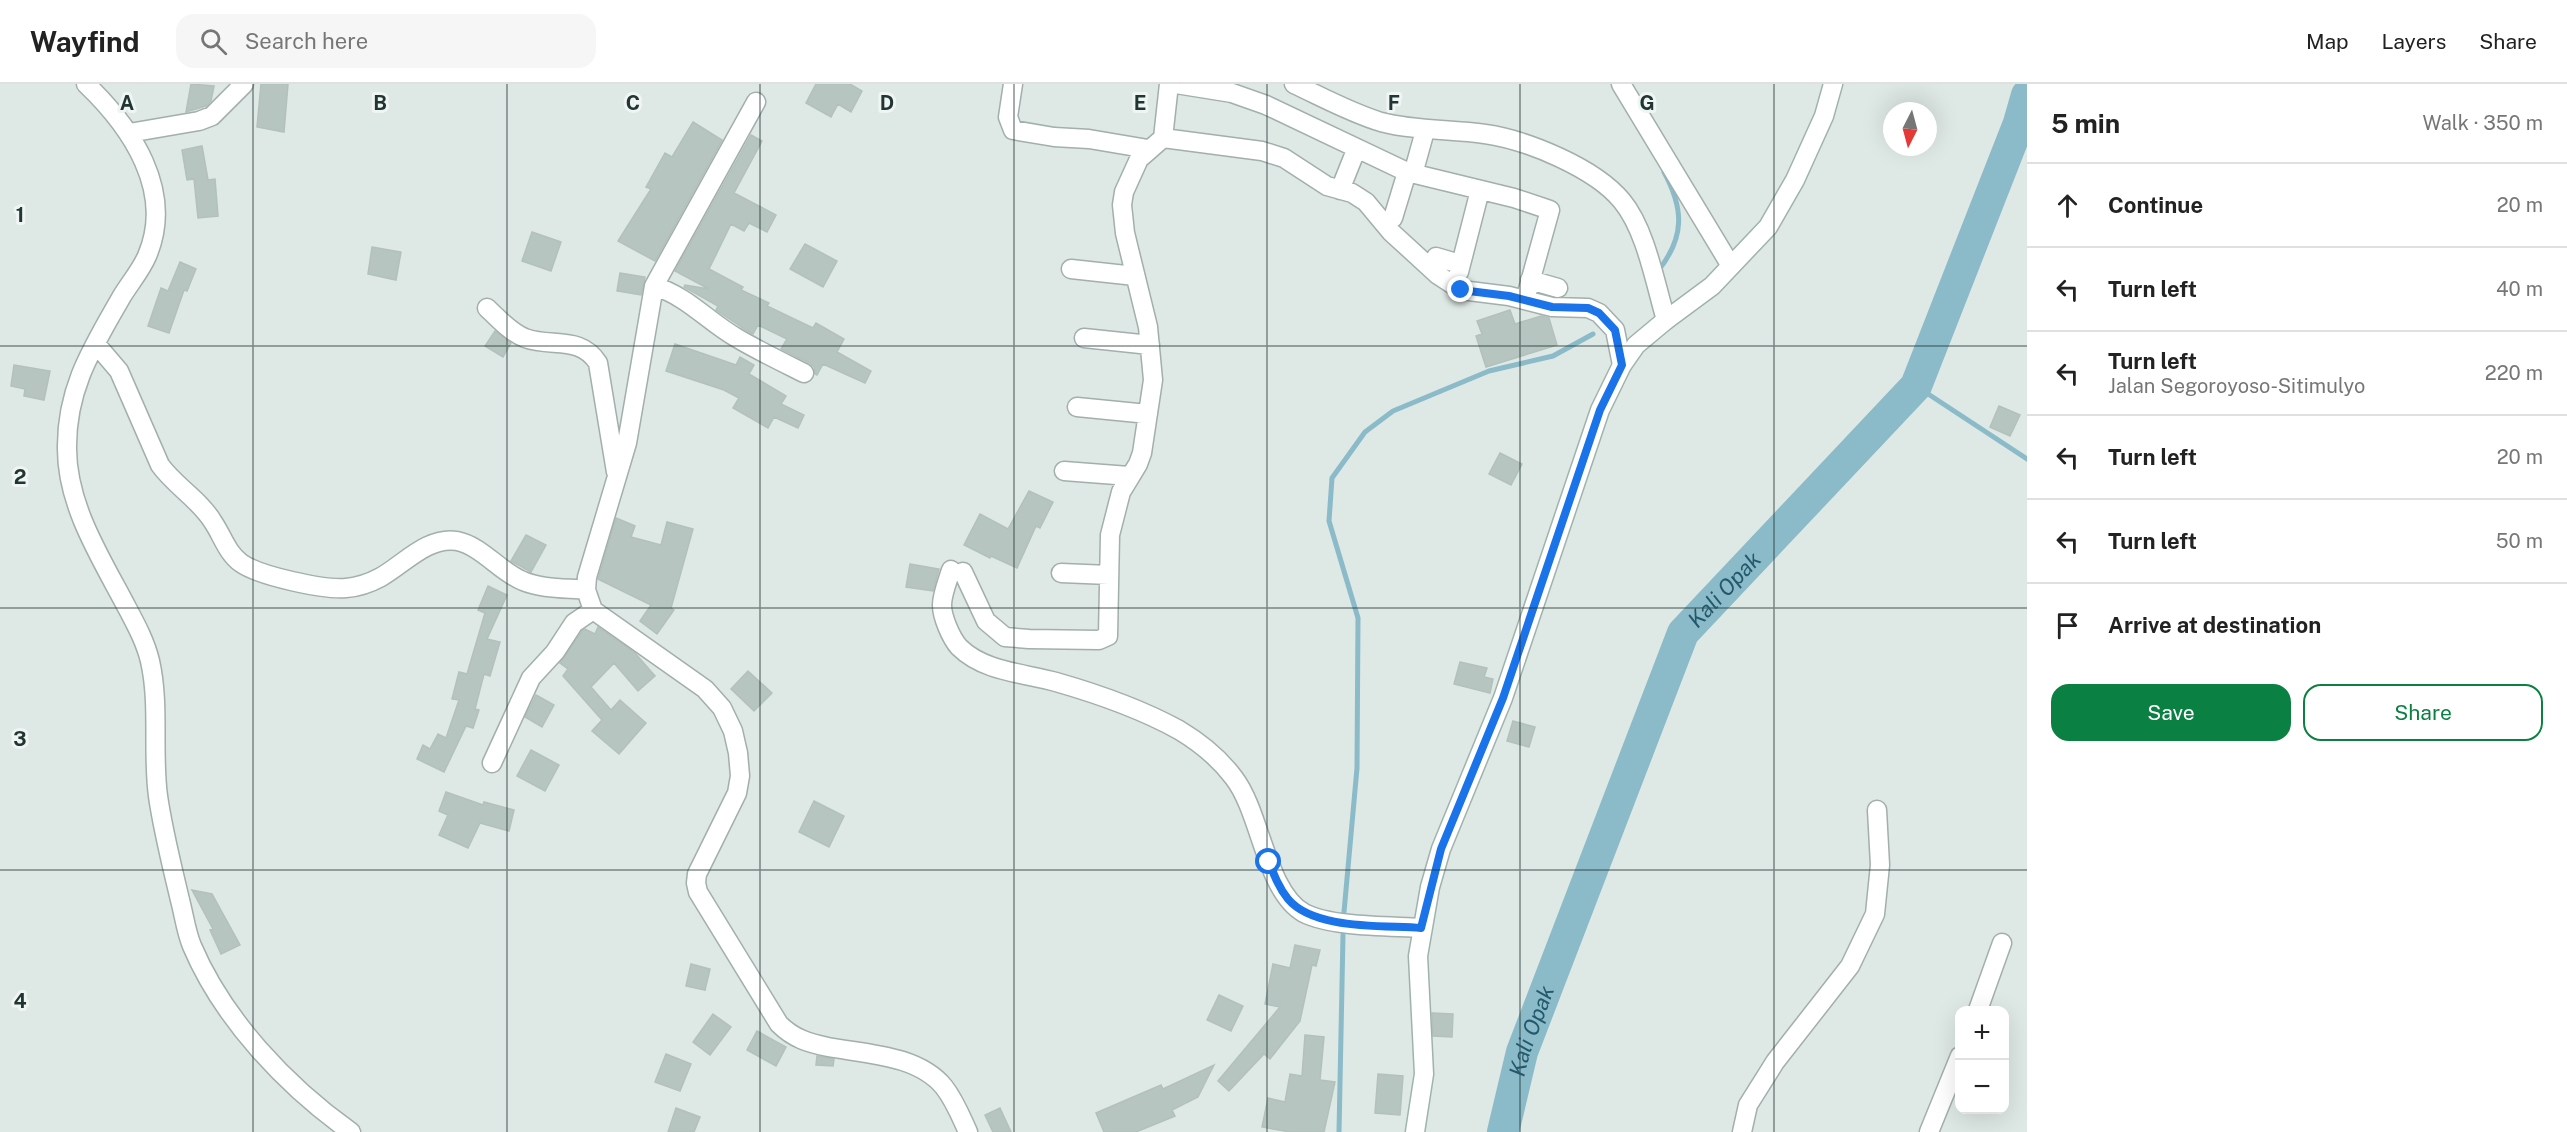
<!DOCTYPE html>
<html lang="en">
<head>
<meta charset="utf-8">
<style>
  :root { --surface:#fff; --page:#f6f6f6; --text:#222; --muted:#767676; --line:#e0e0e0; --accent:#0b8043 }
  body { margin:0; font-family:"Public Sans",sans-serif; background:var(--page); color:var(--text) }
  .controls { position:absolute; right:18px; bottom:18px; display:grid; overflow:hidden; border-radius:12px; box-shadow:0 6px 24px #0002 }
  .controls button { width:54px; height:54px; display:grid; place-items:center; padding:0; border:0; border-bottom:2px solid var(--line); background:var(--surface); color:var(--text); font:30px sans-serif }
  .compass { position:absolute; left:1883px; top:18px; width:54px; height:54px; border-radius:50%; background:var(--surface); box-shadow:0 6px 24px #0002; rotate:186deg }
  .stop { position:absolute; width:18px; height:18px; margin:-14px; border:4px solid #1a73e8; border-radius:50%; background:#fff }
  .stop.end { background:#1a73e8; border-color:#fff; box-shadow:0 2px 6px #0008 }
  .list { margin:0; padding:0; list-style:none }
  h2 { display:flex; justify-content:space-between; align-items:center; height:78px; margin:0; padding:0 24px; font-size:26px }
  h2 small { font-size:20px; font-weight:400; color:var(--muted) }
  .list li { display:grid; grid-template-columns:39px 1fr auto; gap:18px; align-items:center; box-sizing:border-box; height:84px; padding:0 24px; border-top:2px solid var(--line) }
  .list b { display:block; font-size:22px; white-space:nowrap }
  .list p { margin:0; font-size:20px; white-space:nowrap; color:var(--muted) }
  .list em { font-size:20px; font-style:normal; color:var(--muted) }
  .actions { display:flex; gap:12px; padding:18px 24px }
  .actions a { flex:1; padding:14px 0; border:2px solid var(--accent); border-radius:18px; text-align:center; font-size:21px; color:var(--accent) }
  .actions .main { background:var(--accent); color:#fff }
  .icon { flex:none; width:33px; height:33px; fill:none; stroke:currentColor; stroke-width:2; stroke-linecap:round; stroke-linejoin:round }
  .map { position:relative; flex:none; width:2027px; height:1048px; overflow:hidden }
  header { display:flex; align-items:center; gap:36px; box-sizing:border-box; height:84px; padding:0 30px; background:var(--surface); border-bottom:2px solid var(--line) }
  header strong { font-size:28px }
  nav { display:flex; gap:33px; margin-inline-start:auto; font-size:21px }
  .search { width:420px; height:54px; background:var(--page); display:flex; align-items:center; gap:15px; box-sizing:border-box; padding:0 21px; border-radius:18px; color:var(--muted); font-size:22px }
  main { display:flex }
  aside { flex:1; background:var(--surface) }
  .map>svg:first-child { display:block }
  .lines { fill:none; stroke-linecap:round; stroke-linejoin:round }
  .stream { stroke:#8bbac9; stroke-width:5 }
  .river { stroke:#8bbac9; stroke-width:32 }
  .building { fill:#b7c5c1; stroke:#b2c1bc; stroke-width:1.5 }
  .street-casing { stroke:#a2afac; stroke-width:21 }
  .secondary-casing { stroke:#9fb3ad; stroke-width:21 }
  .street { stroke:#fff; stroke-width:18 }
  .secondary { stroke:#fff; stroke-width:18 }
  .route { stroke:#1a73e8; stroke-width:8 }
  .grid { fill:none; stroke:#213632; stroke-width:1.5; stroke-opacity:0.55 }
  .labels { text-anchor:middle; stroke-width:6; stroke-linejoin:round; paint-order:stroke }
  .water-label { font-size:22px; font-style:italic; fill:#22596b; stroke:#eef5f2 }
  .grid-label { font-size:20px; text-anchor:middle; font-weight:bold; fill:#213632; stroke:#eef5f2; stroke-width:6; stroke-linejoin:round; paint-order:stroke }
</style>
</head>
<body>
<header>
<strong>Wayfind</strong>
<div class="search"><svg class="icon" aria-label="search" viewBox="0 0 24 24"><circle cx="10" cy="10" r="6"/><path d="M15 15l6 6"/></svg>Search here</div>
<nav><a>Map</a><a>Layers</a><a>Share</a></nav>
</header>
<main>
<div class="map">
<svg width="2027" height="1048" viewBox="0 0 2027 1048">
  <rect width="100%" height="100%" fill="#dee8e5"/>
  <g class="lines">
    <path class="stream" d="M1658 187C1685 153 1684 125 1664 88
      M1916 302 2027 375
      M1344 828 1357 684 1358 534 1329 437 1332 394 1365 348 1393 327 1489 287 1553 272 1593 250
      M1339 1048 1343 851"/>
    <path class="river" id="s1" d="M1503 1048 1522 968 1683 549 1916 302 2019 39 2027 11"/>
  </g>
  <path class="building" d="M191 0 214 2 211 17 206 22 186 28Z
    M261 0H288L284 48 257 43Z
    M816 0H850L862 7 851 28 838 20 831 33 806 19Z
    M693 38 722 56 655 177 618 157 651 105 646 103 665 69 672 73Z
    M751 51 762 57 734 109 776 131 767 148 749 139 744 147 731 140 709 185 743 203 741 206 769 219 767 222 813 244 816 239 844 255 837 268 871 287 865 299 823 280 817 291 815 290 814 283 810 279 781 265 787 255 758 241 753 250 743 244 716 226 718 222 684 203 685 201 709 205 675 187Z
    M202 62 208 96 215 95 218 132 198 134 194 95 187 96 182 66Z
    M532 148 561 158 551 187 522 177Z
    M805 160 837 177 823 203 790 185Z
    M372 163 401 168 396 196 368 190Z
    M180 178 196 185 187 207 184 206 169 249 148 242 161 204 168 207Z
    M620 189 645 193 641 211 617 207Z
    M1510 226 1515 240 1541 232 1549 234 1557 261 1486 283 1476 252 1482 250 1477 237Z
    M495 247 511 259 503 273 485 262Z
    M675 260 736 281 740 273 754 281 749 290 786 312 781 320 804 331 798 344 774 333 768 344 733 324 739 314 724 306 666 287Z
    M14 281 50 287 44 316 24 312 25 305 11 302Z
    M1999 322 2020 331 2010 352 1990 343Z
    M1500 369 1522 380 1511 401 1489 390Z
    M1029 407 1053 418 1040 444 1036 442 1017 484 991 472 990 474 964 461 980 430 1008 445Z
    M616 434 635 442 631 453 661 461 667 438 693 445 671 524 674 526 657 550 640 537 651 521 598 495Z
    M526 451 546 461 531 488 511 477Z
    M910 480 939 485 933 507 906 503Z
    M488 502 507 511 487 555 500 558 490 592 484 590 475 625 479 626 473 644 466 642 444 688 417 675 423 661 430 665 438 650 446 654 459 616 452 615 459 588 467 590 485 529 478 526Z
    M598 543 635 569 655 592 638 607 614 579 591 603 611 626 620 616 646 639 619 670 592 647 602 636 563 592 568 585 560 579 582 547 585 545 595 550Z
    M1460 578 1487 584 1484 593 1493 595 1490 609 1454 600Z
    M748 587 772 609 754 627 731 605Z
    M536 611 554 621 542 643 525 633Z
    M1513 637 1535 643 1529 663 1507 657Z
    M531 666 559 681 545 707 517 692Z
    M446 708 483 721 484 718 514 726 509 747 480 739 468 764 439 751 448 731 439 727Z
    M814 717 844 732 829 763 799 748Z
    M192 806 212 810 240 861 221 870 210 846 213 845Z
    M1295 861 1320 866 1316 882 1312 881 1300 937 1270 975 1264 970 1229 1007 1218 997 1280 923 1265 920 1273 880 1290 884Z
    M691 880 710 885 705 906 686 902Z
    M1219 911 1243 922 1231 947 1207 936Z
    M1432 929 1453 930 1452 953 1433 952Z
    M713 930 731 943 710 971 693 958Z
    M757 947 786 963 776 982 747 966Z
    M1305 951 1324 953 1320 996 1335 998 1324 1048H1290L1262 1043 1268 1014 1285 1018 1290 990 1302 992Z
    M666 970 691 980 680 1007 655 998Z
    M817 972 834 975 833 982 816 981Z
    M1214 981 1198 1013 1172 1026 1175 1032 1136 1048H1104L1096 1029 1161 1001 1163 1005Z
    M1378 990 1403 992 1400 1031 1375 1029Z
    M676 1024 700 1033 694 1048H668Z
    M1000 1024 1011 1048H993L985 1031Z"/>
  <g class="lines">
    <defs>
      <path id="street" d="M86 0C131 43 175 107 147 172 141 186 130 199 122 212 93 263 66 304 67 365 67 420 99 471 124 518 134 537 145 556 150 577 160 621 152 668 158 712 163 747 172 782 180 816 184 831 186 848 192 862 223 935 286 1002 351 1048
        M1013 0 1008 33 1013 46 1054 53 1089 55 1148 65
        M1176 0 1232 9 1266 21 1407 88 1514 114 1550 126 1527 209
        M1294 0C1322 13 1351 29 1381 38 1415 47 1451 45 1485 50 1527 56 1595 84 1622 117 1646 146 1655 199 1666 236
        M1621 0 1731 182
        M756 18 654 202 627 359 587 493 586 506 593 526 705 605 722 624 733 647 738 669 740 692 737 709 697 790 696 799 698 808 779 940C794 955 809 959 828 963 866 970 918 971 944 1003 955 1017 961 1033 968 1048
        M129 49 199 37 212 32 244 0
        M1163 54 1169 0
        M1413 90 1423 54
        M1340 106 1356 66
        M1393 134 1407 88
        M1436 173 1460 180
        M1071 185 1135 192
        M1459 188 1480 106
        M1530 196 1558 204
        M654 202C689 213 707 237 737 254 759 267 782 278 804 289
        M487 224C498 234 510 248 525 254 552 264 580 251 598 279L616 388
        M1084 254 1150 261
        M96 260 119 287 160 381C175 402 200 416 213 438 222 451 227 469 241 479 259 492 324 506 346 504 359 503 370 499 381 493 404 480 428 452 457 457 482 462 500 488 523 497 542 505 566 504 586 506
        M1077 323 1148 330
        M1064 387 1129 392
        M951 486C948 496 942 510 942 521 942 533 951 554 959 563 984 588 1024 589 1056 598 1098 610 1141 625 1179 646 1199 658 1220 675 1234 694 1261 729 1266 808 1304 829 1331 843 1389 842 1421 844
        M963 488 986 537 1005 553 1029 555 1099 556 1108 552 1110 451 1121 408 1138 380 1142 369 1153 296 1148 243 1125 149 1122 121 1124 108 1139 75 1163 54 1262 67 1284 74 1327 102 1352 109 1366 118 1391 148 1438 191 1461 206 1509 212 1552 223 1588 224 1599 229 1615 246 1622 281
        M1061 489 1109 491
        M492 679 531 594 555 568 574 539 593 526
        M1978 926 2002 859
        M1742 1048 1748 1021 1775 978 1850 882 1875 830 1880 781 1877 726
        M1929 1048 1960 972"/>
      <path id="secondary" d="M1415 1048 1424 990 1418 872 1430 803 1441 765 1503 614 1600 326 1622 281 1636 261 1666 236 1712 202 1768 143 1795 96 1824 32 1833 0"/>
    </defs>
    <use href="#street" class="street-casing"/>
    <use href="#secondary" class="secondary-casing"/>
    <use href="#street" class="street"/>
    <use href="#secondary" class="secondary"/>
  </g>
  <g class="lines">
    <path class="route" d="M1269 778C1274 791 1279 804 1288 815 1314 846 1383 841 1421 844L1441 765 1503 614 1600 326 1622 281 1615 246 1599 229 1588 224 1552 223 1509 212 1461 206"/>
  </g>
  <path class="grid" d="M253 0V1048M507 0V1048M760 0V1048M1014 0V1048M1267 0V1048M1520 0V1048M1774 0V1048M0 262H2027M0 524H2027M0 786H2027"/>
  <g class="labels">
    <g class="water-label">
      <text dy="8" stroke="none"><textPath href="#s1" startOffset="591">Kali Opak</textPath></text>
      <text dy="8" stroke="none"><textPath href="#s1" startOffset="105">Kali Opak</textPath></text>
    </g>
  </g>
  <g class="grid-label">
    <text x="127" y="26">A</text>
    <text x="380" y="26">B</text>
    <text x="633" y="26">C</text>
    <text x="887" y="26">D</text>
    <text x="1140" y="26">E</text>
    <text x="1394" y="26">F</text>
    <text x="1647" y="26">G</text>
    <text x="20" y="138">1</text>
    <text x="20" y="400">2</text>
    <text x="20" y="662">3</text>
    <text x="20" y="924">4</text>
  </g>
</svg>
<div class="controls">
<button>+</button>
<button>−</button>
</div>
<svg class="compass" viewBox="-18 -18 36 36"><path d="M0-13l5 13h-10z" fill="#e53935"/><path d="M0 13l5-13h-10z" fill="#767676"/></svg>
<div class="stop" style="left:1269px;top:778px"></div>
<div class="stop end" style="left:1461px;top:206px"></div>
</div>
<aside>
<h2>5 min<small>Walk · 350 m</small></h2>
<ul class="list">
<li><svg class="icon" aria-label="ahead" viewBox="0 0 24 24"><path d="M12 20V5M6 11l6-6 6 6"/></svg><div><b>Continue</b></div><em>20 m</em></li>
<li><svg class="icon" aria-label="left" viewBox="0 0 24 24"><path d="M17 20v-9H6M10 6l-5 5 5 5"/></svg><div><b>Turn left</b></div><em>40 m</em></li>
<li><svg class="icon" aria-label="left" viewBox="0 0 24 24"><path d="M17 20v-9H6M10 6l-5 5 5 5"/></svg><div><b>Turn left</b><p>Jalan Segoroyoso-Sitimulyo</p></div><em>220 m</em></li>
<li><svg class="icon" aria-label="left" viewBox="0 0 24 24"><path d="M17 20v-9H6M10 6l-5 5 5 5"/></svg><div><b>Turn left</b></div><em>20 m</em></li>
<li><svg class="icon" aria-label="left" viewBox="0 0 24 24"><path d="M17 20v-9H6M10 6l-5 5 5 5"/></svg><div><b>Turn left</b></div><em>50 m</em></li>
<li><svg class="icon" aria-label="arrive" viewBox="0 0 24 24"><path d="M6 21V4h12l-3 4 3 4H6"/></svg><div><b>Arrive at destination</b></div></li>
</ul>
<div class="actions"><a class="main">Save</a><a>Share</a></div>
</aside>
</main>
</body>
</html>
